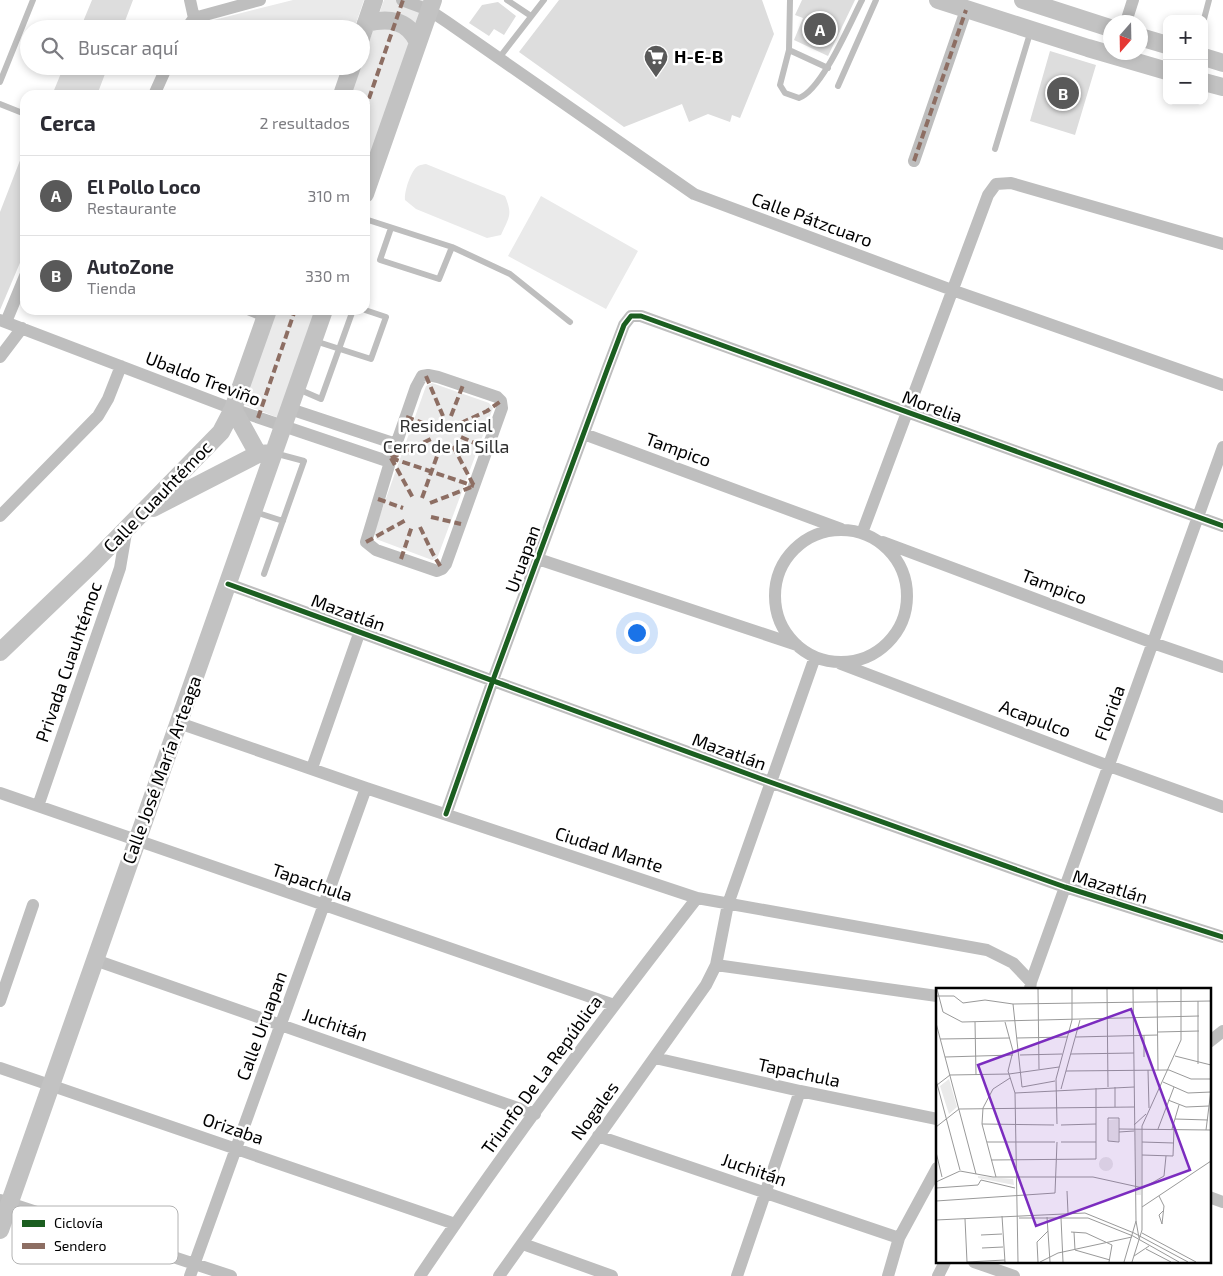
<!DOCTYPE html>
<html lang="es">
<head>
<meta charset="utf-8">
<style>
  :root { --surface:#fff; --page:#f7f7f7; --text:#2b2b33; --muted:#7c7c81; --line:#e1e1e2; --accent:#595959 }
  body { margin:0; font-family:"Exo 2",sans-serif; background:var(--page); color:var(--text) }
  .controls { position:absolute; right:15px; top:15px; display:grid; overflow:hidden; border-radius:10px; box-shadow:0 2px 8px #0003 }
  .controls button { width:45px; height:45px; display:grid; place-items:center; padding:0; border:0; border-bottom:1px solid var(--line); background:var(--surface); color:var(--text); font:25px sans-serif }
  .compass { position:absolute; left:1103px; top:15px; width:45px; height:45px; border-radius:50%; background:var(--surface); box-shadow:0 2px 8px #0003; rotate:200deg }
  .you { position:absolute; left:636px; top:632px; width:18px; height:18px; margin:-12px; border:4px solid #fff; border-radius:50%; background:#1a73e8; box-shadow:0 0 0 8px #1a73e833 }
  .badge { display:grid; place-items:center; width:32px; height:32px; border-radius:50%; background:var(--accent); color:#fff; font-size:16px; font-weight:700 }
  .pin { position:absolute; translate:-50% -50%; border:2px solid #fff; box-shadow:0 1px 5px #0006 }
  .list { margin:0; padding:0; list-style:none }
  h2 { display:flex; justify-content:space-between; align-items:center; height:65px; margin:0; padding:0 20px; font-size:21px }
  h2 small { font-size:16px; font-weight:400; color:var(--muted) }
  .list li { display:grid; grid-template-columns:32px 1fr auto; gap:15px; align-items:center; box-sizing:border-box; height:80px; padding:0 20px; border-top:1px solid var(--line) }
  .list b { display:block; font-size:19px; white-space:nowrap }
  .list p { margin:0; font-size:16px; white-space:nowrap; color:var(--muted) }
  .list em { font-size:16px; font-style:normal; color:var(--muted) }
  .icon { flex:none; width:28px; height:28px; fill:none; stroke:currentColor; stroke-width:2; stroke-linecap:round; stroke-linejoin:round }
  .map { position:relative; flex:none; width:1223px; height:1276px; overflow:hidden }
  .search { position:absolute; background:var(--surface); box-shadow:0 2px 8px #0003; left:20px; top:20px; width:350px; height:55px; display:flex; align-items:center; gap:12px; box-sizing:border-box; padding:0 18px; border-radius:28px; color:var(--muted); font-size:19px }
  .panel { position:absolute; background:var(--surface); box-shadow:0 2px 8px #0003; left:20px; top:90px; width:350px; height:225px; border-radius:15px }
  .map>svg:first-child { display:block }
  .green { fill:#eaeaea }
  .building { fill:#ddd }
  .lines { fill:none; stroke-linecap:round; stroke-linejoin:round }
  .lane { stroke:#bebebe; stroke-width:6 }
  .street { stroke:#bebebe; stroke-width:12 }
  .secondary { stroke:#c2c2c2; stroke-width:18 }
  .quiet { stroke:#8d6e63; stroke-width:4; stroke-dasharray:8 4; stroke-linecap:butt }
  .cycleway-casing { stroke:#fff; stroke-width:8 }
  .cycleway { stroke:#1b5e20; stroke-width:5 }
  .labels { text-anchor:middle; stroke-width:5; stroke-linejoin:round; paint-order:stroke }
  .poi-label { font-size:18px; font-weight:bold; fill:#000; stroke:#fff; text-anchor:start }
  .street-label { font-size:18px; fill:#000; stroke:#fff }
  .park-label { font-size:18px; fill:#303030; stroke:#fff }
  .inset-road { fill:none; stroke:#999; stroke-width:1 }
  .view { fill:#7b2cbf; fill-opacity:0.15; stroke:#7b2cbf; stroke-width:2.5 }
  .inset-edge { fill:none; stroke:#000; stroke-width:2.5 }
  .key { fill:#fff; stroke:#b2b2b2; stroke-width:1 }
  .key-label { font-size:14px; fill:#000 }
</style>
</head>
<body>
<div class="map">
<svg width="1223" height="1276" viewBox="0 0 1223 1276">
  <rect width="100%" height="100%" fill="#fff"/>
  <path class="green" d="M293 0H364L354 29H245L214 20Z
    M384 0H428L365 181V95H350Z
    M426 164 505 196C513 215 509 217 501 235L487 238 416 209 405 200C404 192 411 170 418 166 420 165 424 164 426 164Z
    M541 196 638 251 606 309 508 256Z
    M275 310H320L281 419 243 404Z
    M432 383 489 403 493 408 438 556 435 559 432 560 376 539 374 532 426 386Z"/>
  <path class="building" d="M92 0H133L122 29H80Z
    M559 0H762L774 34 740 118 732 115 730 122 708 114 689 122 682 104 624 127 519 52Z
    M802 0H855L828 56 794 40 803 18 795 15Z
    M498 2 516 16 504 35 494 29 489 36 469 23 482 5Z
    M1050 51 1096 65 1075 135 1030 121Z
    M64 66H108L97 95H52Z
    M24 150 25 251 0 310V212Z"/>
  <g class="lines">
    <path class="lane" d="M507 0 531 16
      M790 0 789 50 780 85 785 93 799 98C822 90 850 23 862 0
      M1204 19 1209 0
      M789 50 828 68
      M499 58 544 0
      M0 82 33 0
      M838 86 876 0
      M0 104 25 114
      M995 149 1031 30
      M365 219 452 247 439 279 380 260 391 228
      M452 247 510 274 570 322
      M315 341 371 359 386 317 365 310
      M298 389 321 399 353 310
      M255 512 283 521
      M264 574 304 461 274 453"/>
    <path class="street" d="M190 0 194 18
      M402 0 429 10 447 22 694 194 952 290 1223 385
      M1126 22 1133 0
      M186 29 194 18 260 0
      M154 95 167 66
      M914 161 966 10
      M250 310 266 316
      M0 320 233 409 390 462
      M6 322 25 276
      M0 357 22 328
      M428 375 438 377 497 397 501 401 502 408 446 564 442 569 437 571 376 550 366 542 390 462 416 387 422 376Z
      M290 409 396 444
      M584 434 841 529
      M0 516 98 416 108 399 121 366
      M775 596a66 66 0 1 1 132 0a66 66 0 1 1-132 0Z
      M862 533 988 195 996 184 1011 183 1223 244
      M883 542 1153 643 1223 667
      M538 559 797 645
      M228 584 770 782 1065 887 1223 937
      M841 664 1109 766 1223 807
      M179 723 366 788 697 898 987 950 1013 963 1031 982
      M312 768 360 631
      M0 793 614 1005
      M38 806 120 568 127 527
      M446 814 493 680 607 370 624 325 631 316H641L1223 526
      M95 960 535 1114
      M716 965 937 996
      M1030 989 1031 982 1223 447
      M0 1001 33 905
      M1209 1042 1223 1031
      M655 1058 800 1091 937 1119
      M0 1068 455 1224
      M598 1136 899 1238
      M1209 1197 1223 1202
      M0 1200 231 1276
      M523 1244 612 1276
      M974 1262 1014 1276
      M190 1276 366 788
      M420 1276C507 1146 601 1021 697 898
      M499 1276 706 985 716 965 728 904 815 657
      M737 1276 800 1091
      M888 1276 899 1238 937 1168
      M938 1276 945 1262"/>
    <path class="secondary" d="M938 0 1088 48 1167 71
      M1023 0 1110 28
      M366 23C388 18 407 19 418 42
      M1140 37 1167 45
      M361 38 374 0
      M1204 57 1223 63
      M1204 82 1223 87
      M342 95 352 66
      M365 194 433 0
      M233 409 258 454
      M153 508 258 454 274 453
      M0 652 92 564 221 432 233 409 268 310
      M0 1230 324 310"/>
    <path class="quiet" d="M365 110 403 0
      M914 161 966 10
      M426 376 443 416
      M451 416 463 385
      M406 417 432 426
      M258 418 295 310
      M461 423 487 411 501 401
      M461 437 488 449
      M453 446 474 486
      M391 458 474 486
      M391 458 433 438
      M391 458 413 498
      M422 498 441 445
      M378 499 403 508
      M430 503 474 486
      M431 517 461 524
      M420 527 433 554 442 569
      M366 542 406 520
      M401 559 412 526"/>
    <defs>
      <path id="cycleway" d="M228 584 770 782 1065 887 1223 937
        M446 814 493 680 607 370 624 325 631 316H641L1223 526"/>
    </defs>
    <use href="#cycleway" class="cycleway-casing"/>
    <use href="#cycleway" class="cycleway"/>
  </g>
  <defs>
    <symbol id="supermarket-pin" viewBox="-11 -11 22 30"><path d="M0 17L-7.5 6A9.5 9.5 0 1 1 7.5 6Z" fill="#595959" stroke="#fff"/><path d="M-6-5.5h2.5l.6 2H6L4.5 2H-2.5L-4.4-4H-6ZM-1.5 3.2a1.3 1.3 0 1 0 .1 0ZM3 3.2a1.3 1.3 0 1 0 .1 0Z" fill="#fff"/></symbol>
  </defs>
  <g fill-rule="evenodd">
    <use href="#supermarket-pin" x="642" y="43" width="28" height="38"/>
  </g>
  <g class="labels">
    <g class="poi-label">
      <text x="674" y="63">H-E-B</text>
    </g>
    <g class="street-label">
      <text transform="translate(812 220) rotate(20)" y="6">Calle Pátzcuaro</text>
      <text transform="translate(203 379) rotate(21)" y="6">Ubaldo Treviño</text>
      <text transform="translate(932 407) rotate(20)" y="6">Morelia</text>
      <text transform="translate(678 450) rotate(20)" y="6">Tampico</text>
      <text transform="translate(158 497) rotate(-46)" y="6">Calle Cuauhtémoc</text>
      <text transform="translate(523 559) rotate(-70)" y="6">Uruapan</text>
      <text transform="translate(1054 587) rotate(21)" y="6">Tampico</text>
      <text transform="translate(348 613) rotate(20)" y="6">Mazatlán</text>
      <text transform="translate(69 662) rotate(-71)" y="6">Privada Cuauhtémoc</text>
      <text transform="translate(1110 713) rotate(-70)" y="6">Florida</text>
      <text transform="translate(1035 719) rotate(21)" y="6">Acapulco</text>
      <text transform="translate(729 752) rotate(20)" y="6">Mazatlán</text>
      <text transform="translate(162 770) rotate(-70)" y="6">Calle José María Arteaga</text>
      <text transform="translate(609 850) rotate(18)" y="6">Ciudad Mante</text>
      <text transform="translate(312 883) rotate(19)" y="6">Tapachula</text>
      <text transform="translate(1110 887) rotate(17)" y="6">Mazatlán</text>
      <text transform="translate(335 1025) rotate(19)" y="6">Juchitán</text>
      <text transform="translate(262 1026) rotate(-70)" y="6">Calle Uruapan</text>
      <text transform="translate(799 1073) rotate(12)" y="6">Tapachula</text>
      <text transform="translate(542 1075) rotate(-54)" y="6">Triunfo De La República</text>
      <text transform="translate(595 1111) rotate(-54)" y="6">Nogales</text>
      <text transform="translate(233 1129) rotate(19)" y="6">Orizaba</text>
      <text transform="translate(754 1170) rotate(19)" y="6">Juchitán</text>
    </g>
    <g class="park-label">
      <text x="446" y="432">Residencial<tspan x="446" dy="21">Cerro de la Silla</tspan></text>
    </g>
  </g>
  <g transform="translate(936 988)">
    <rect width="275" height="275" fill="#fff"/>
    <path d="M13 91 21 119 13 126 4 98ZM182 131V153H173V132ZM199 142H205V207H200ZM163 176a7 7 0 1 1 14 0a7 7 0 1 1-14 0ZM42 188 77 191 78 197 42 190Z" fill="#eaeaea"/>
    <path class="inset-road" d="M1 1 7 24 26 34 263 28M102 1 103 81M171 1 172 99M221 1 222 82M0 8H18M18 8 27 15 49 12 77 16 275 13M77 16 86 99 119 93M39 34 40 87M69 34 77 63 72 83 79 105 82 274M0 35 40 186M222 44 263 43M208 47V69M140 49 222 47M81 50 131 49M4 51 74 50M135 66 198 65M84 67 126 66M239 68 275 77M9 69 77 67M262 76V13M212 82 213 120M130 83 233 82 255 91H275M0 92 24 182M227 94 252 105 275 104M1 97 14 87 73 86 123 79M179 99V119M125 101 144 32M79 105 198 99M232 112 250 119 273 118M172 130H183V154L172 153ZM239 131 272 132M46 136 118 137M121 136 120 91 136 32V1M125 137 160 136M198 137 210 126M0 139 23 121 198 119M183 141 275 142M222 141 238 99M236 141 243 117M270 142 275 102M183 144 198 143M51 154H119M125 154H160M206 154 238 155M0 164 6 189M206 167 237 168 238 141M55 172 160 171V100M60 189 46 136 47 120 57 101 74 90M0 194 24 183 57 189H157L207 200 228 188 230 168M0 200 42 197 45 192 79 200M131 203 132 225M223 208 228 218 226 236M0 213 119 205 121 154M206 219 275 173M66 228 69 274M111 229 114 274M83 230H152L197 248 243 274M125 230 127 274M29 231 31 274M0 232 149 225 198 245 252 274M200 233 203 250M226 236 223 227 228 222M135 244 150 245 176 257 173 274M138 244 139 262 174 272M206 245 260 274M45 247 66 246M46 260 67 259M210 261 235 274M198 268 213 258M31 274 69 272M102 274 101 254 112 243M104 274 122 265 196 249M188 274 200 233 197 1M196 274 206 242V138L245 52V1"/>
    <path class="view" d="M195 21 254 182 100 238 42 77Z"/>
    <rect width="275" height="275" class="inset-edge"/>
  </g>
  <rect x="12" y="1206" width="166" height="58" rx="8" class="key"/>
  <rect x="22" y="1220" width="23" height="7" fill="#1b5e20"/>
  <rect x="22" y="1243" width="23" height="6" fill="#8d6e63"/>
  <g class="key-label">
    <text x="54" y="1228">Ciclovía</text>
    <text x="54" y="1251">Sendero</text>
  </g>
</svg>
<div class="controls">
<button>+</button>
<button>−</button>
</div>
<svg class="compass" viewBox="-18 -18 36 36"><path d="M0-13l5 13h-10z" fill="#e53935"/><path d="M0 13l5-13h-10z" fill="#7c7c81"/></svg>
<div class="you"></div>
<div class="pin badge" style="left:820px;top:29px">A</div>
<div class="pin badge" style="left:1063px;top:93px">B</div>
<div class="search"><svg class="icon" aria-label="search" viewBox="0 0 24 24"><circle cx="10" cy="10" r="6"/><path d="M15 15l6 6"/></svg>Buscar aquí</div>
<section class="panel">
<h2>Cerca<small>2 resultados</small></h2>
<ul class="list">
<li><span class="badge">A</span><div><b>El Pollo Loco</b><p>Restaurante</p></div><em>310 m</em></li>
<li><span class="badge">B</span><div><b>AutoZone</b><p>Tienda</p></div><em>330 m</em></li>
</ul>
</section>
</div>
</body>
</html>
